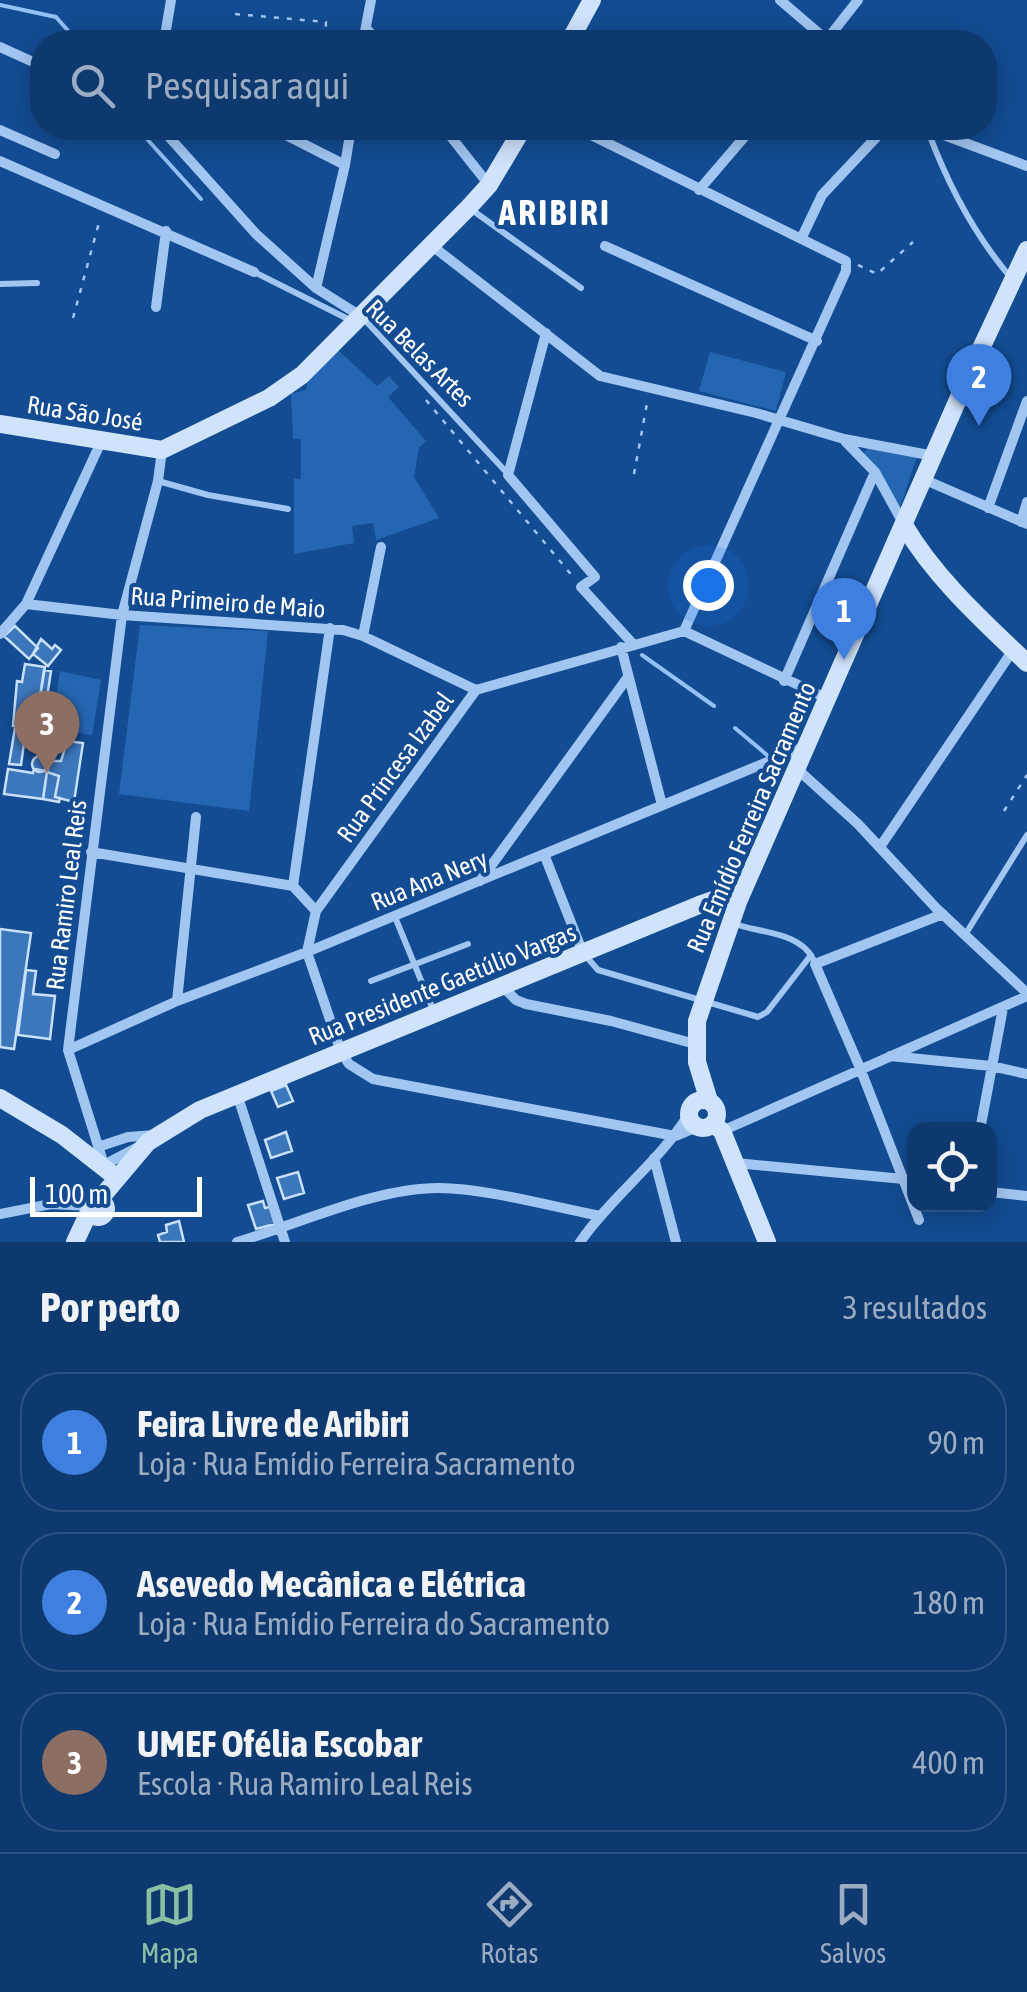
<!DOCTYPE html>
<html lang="pt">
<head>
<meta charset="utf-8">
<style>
  :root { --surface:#0e396e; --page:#174073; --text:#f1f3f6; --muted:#9bacc2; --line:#2e5381; --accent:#8abfa5 }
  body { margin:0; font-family:"Asap Condensed",sans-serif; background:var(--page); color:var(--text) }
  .controls { position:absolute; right:30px; bottom:30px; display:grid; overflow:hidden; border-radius:20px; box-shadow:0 5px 25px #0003 }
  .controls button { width:90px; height:90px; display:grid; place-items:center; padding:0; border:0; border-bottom:2px solid var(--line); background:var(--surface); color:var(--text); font:50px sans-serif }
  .scale { position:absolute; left:30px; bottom:25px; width:172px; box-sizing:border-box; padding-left:10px; border:5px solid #fff; border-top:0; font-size:28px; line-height:35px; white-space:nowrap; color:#fff; -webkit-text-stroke:8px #134c92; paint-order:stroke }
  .you { position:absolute; left:708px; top:585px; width:35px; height:35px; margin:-25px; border:8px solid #fff; border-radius:50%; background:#1a73e8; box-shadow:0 0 0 15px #1a73e833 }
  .badge { display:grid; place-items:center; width:65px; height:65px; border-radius:50%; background:var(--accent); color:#fff; font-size:32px; font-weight:700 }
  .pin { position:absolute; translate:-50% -82px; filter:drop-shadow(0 2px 5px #0008) }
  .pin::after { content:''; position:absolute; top:52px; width:35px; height:30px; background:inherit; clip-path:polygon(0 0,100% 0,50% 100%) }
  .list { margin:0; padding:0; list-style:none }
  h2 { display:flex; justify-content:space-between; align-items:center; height:130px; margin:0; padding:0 40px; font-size:42px }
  h2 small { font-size:32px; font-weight:400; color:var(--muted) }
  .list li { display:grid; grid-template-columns:65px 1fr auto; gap:30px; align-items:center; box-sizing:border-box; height:140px; margin:0 20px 20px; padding:0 20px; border:2px solid var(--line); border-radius:40px }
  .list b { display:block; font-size:38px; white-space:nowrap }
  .list p { margin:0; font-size:32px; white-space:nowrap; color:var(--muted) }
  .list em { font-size:32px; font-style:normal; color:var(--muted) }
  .icon { flex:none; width:55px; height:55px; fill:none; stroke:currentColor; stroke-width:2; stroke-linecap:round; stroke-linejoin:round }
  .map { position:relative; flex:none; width:1027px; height:1242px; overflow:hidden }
  .search { position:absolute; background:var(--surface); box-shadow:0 5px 25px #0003; left:30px; right:30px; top:30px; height:110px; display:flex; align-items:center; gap:25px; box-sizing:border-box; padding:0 35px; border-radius:40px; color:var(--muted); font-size:38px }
  .sheet { height:610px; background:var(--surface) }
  nav { display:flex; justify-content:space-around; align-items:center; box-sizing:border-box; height:140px; border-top:2px solid var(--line); background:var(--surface); font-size:28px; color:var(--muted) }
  nav a { display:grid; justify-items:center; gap:5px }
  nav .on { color:var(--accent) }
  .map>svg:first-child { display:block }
  .green { fill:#2566b2 }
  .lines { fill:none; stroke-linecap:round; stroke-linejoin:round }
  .stream { stroke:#93c1f5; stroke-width:4 }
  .building { fill:#3c76bb; stroke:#c8e0fc; stroke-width:2.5 }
  .path { stroke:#a1c6f2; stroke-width:2.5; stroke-dasharray:5 8; stroke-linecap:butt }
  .lane { stroke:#a1c6f2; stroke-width:6 }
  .street { stroke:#a1c6f2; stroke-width:10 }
  .secondary { stroke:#d0e3fc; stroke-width:18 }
  .labels { text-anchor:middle; stroke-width:8; stroke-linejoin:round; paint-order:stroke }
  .street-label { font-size:25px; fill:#fff; stroke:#134c92 }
  .district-label { font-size:35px; font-weight:bold; letter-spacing:2.5px; fill:#fff; stroke:#134c92 }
</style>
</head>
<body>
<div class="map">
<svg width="1027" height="1242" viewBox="0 0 1027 1242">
  <rect width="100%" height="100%" fill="#134c92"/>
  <path class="green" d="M338 350 377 386 389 376 399 387 388 397 426 441 419 448 414 477 439 518 376 540 373 523 352 526 354 543 294 554V479H301V439H293L291 394 306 390 308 380Z
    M710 352 786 372 776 411 699 391Z
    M869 446 917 456 900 508 863 454Z
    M140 625 268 631 249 811 119 794Z
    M60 671 101 680 92 735 51 729Z"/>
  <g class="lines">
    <path class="stream" d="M0 5 56 17 78 42
      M137 128 201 199
      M642 655 714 706
      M735 728 767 755"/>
  </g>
  <path class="building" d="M15 626 38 648 29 659 4 636Z
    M41 639 52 649 55 645 61 650 48 666 33 654Z
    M25 664 45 667 35 729 13 726 17 681 22 682Z
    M44 670 51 671 46 704 39 703Z
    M39 703 49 704 43 730 35 729Z
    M15 728 41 731 38 745 24 743 21 765 9 764Z
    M41 730 52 731 50 746 39 744Z
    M51 742a8 8 0 1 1 16 0a8 8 0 1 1-16 0Z
    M67 741 83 743 74 802 55 797 59 776 47 772 49 761H61Z
    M32 764a8 8 0 1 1 16 0a8 8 0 1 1-16 0Z
    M8 769 33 773 34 769 47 771 43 799 4 794Z
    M47 772 59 776 55 797 60 798 59 802 43 799Z
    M0 929 31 933 14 1049 0 1047Z
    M26 970 36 971 33 994 55 996 50 1039 18 1035Z
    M286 1085 293 1101 278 1107 271 1091Z
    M286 1132 292 1151 271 1158 265 1140Z
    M298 1172 304 1193 284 1199 277 1178Z
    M263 1201 265 1208 270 1207 275 1224 256 1229 248 1205Z
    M179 1221 184 1242H160L158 1235 167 1232 166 1225Z"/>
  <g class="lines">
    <path class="path" d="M235 14 326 22 325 42H334
      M858 265 877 274 913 242
      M73 318 100 219
      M426 400 574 578
      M634 474 648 398
      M1004 811 1027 775"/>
    <path class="lane" d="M928 131C948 185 975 236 1012 279
      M472 210 581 288
      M254 272 350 320
      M0 284 37 283
      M363 318 508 474
      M158 481 208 495 288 509
      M395 917 434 1012
      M732 923C757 933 800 931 813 959
      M965 935 1027 835
      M584 954 598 970 758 1017 767 1012 811 955
      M371 981 468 944"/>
    <path class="street" d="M780 0 829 42
      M366 28 378 42
      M164 42 171 0
      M363 42 371 0
      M825 42 858 0
      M0 47 42 66
      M161 128 256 234 316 288 362 317
      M444 128 489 185
      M577 128 846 261V271L684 631
      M925 128 1027 166
      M0 130 55 154
      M165 134 276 130 345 165
      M0 161 254 272
      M699 190 752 128
      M802 237 822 195 885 128
      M431 245 600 376 756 413 844 439 934 456
      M605 246 817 341
      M316 288 345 165 351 128
      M156 307 166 231
      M546 333 508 475 595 577 581 587 633 644
      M844 440 875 472 903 523
      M923 479 1027 524
      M988 508 1027 401
      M1021 522 1027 502
      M26 604 122 615 343 630 363 636 476 690
      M684 631 828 699
      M0 634 26 604 101 442
      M363 636 381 547
      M621 647 662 805
      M784 681 875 472
      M796 768 858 824 936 908 1027 993
      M880 847 1013 650
      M91 852 293 886 316 911
      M544 854 583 953
      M480 881 628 677
      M293 886 330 628
      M503 987 516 1000 526 1004 611 1021 695 1044
      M177 1001 196 817
      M68 1050 177 1001 307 952 806 746
      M890 1056 991 1066 1027 1074
      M237 1094 285 1242
      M980 1130 1003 1008
      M722 1131 1027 996
      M675 1136 373 1079 349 1064 341 1052 307 952 316 911 476 690 684 631
      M676 1136 697 1127
      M140 1146 104 1165 68 1050 122 615 158 481 162 450
      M98 1147 128 1137 155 1135
      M654 1158 676 1242
      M736 1163 914 1180
      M990 1192 1027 1196
      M0 1214 51 1204 90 1206
      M919 1220 860 1068 815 964 943 914
      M237 1242C299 1224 374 1188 439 1188 485 1188 553 1207 600 1216
      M580 1242C612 1196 659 1162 689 1114"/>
    <path class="secondary" d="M569 42 592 0
      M0 424 162 450 269 398 302 375 469 207 489 185 523 128
      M904 525C935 578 983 621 1027 663
      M0 1098 62 1135 117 1178
      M689 1114a14 14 0 1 1 28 0a14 14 0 1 1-28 0Z
      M709 1101 697 1062V1021L738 902 970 372 1027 250
      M713 1124 722 1131 767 1242
      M99 1200 148 1142 200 1110 699 905 713 900 738 902
      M90 1209a8 8 0 1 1 16 0a8 8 0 1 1-16 0Z
      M75 1242 90 1210"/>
  </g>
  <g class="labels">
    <g class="street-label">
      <text transform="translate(420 353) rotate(45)" y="9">Rua Belas Artes</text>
      <text transform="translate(85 413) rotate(9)" y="9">Rua São José</text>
      <text transform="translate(228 602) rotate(4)" y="9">Rua Primeiro de Maio</text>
      <text transform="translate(395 767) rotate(-54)" y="9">Rua Princesa Izabel</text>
      <text transform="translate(751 817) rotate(-67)" y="9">Rua Emídio Ferreira Sacramento</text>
      <text transform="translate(429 880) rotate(-22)" y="9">Rua Ana Nery</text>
      <text transform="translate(66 895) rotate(-83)" y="9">Rua Ramiro Leal Reis</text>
      <text transform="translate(442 984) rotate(-22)" y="9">Rua Presidente Gaetúlio Vargas</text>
    </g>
    <g class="district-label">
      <text x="555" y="225">ARIBIRI</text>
    </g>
  </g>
</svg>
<div class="controls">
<button><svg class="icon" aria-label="locate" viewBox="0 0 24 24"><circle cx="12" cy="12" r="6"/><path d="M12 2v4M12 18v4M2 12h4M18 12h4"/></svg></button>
</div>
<div class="scale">100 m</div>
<div class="you"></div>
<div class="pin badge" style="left:844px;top:660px;background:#3f7fe0">1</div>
<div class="pin badge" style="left:979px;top:426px;background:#3f7fe0">2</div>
<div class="pin badge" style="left:47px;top:773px;background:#8d6e63">3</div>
<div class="search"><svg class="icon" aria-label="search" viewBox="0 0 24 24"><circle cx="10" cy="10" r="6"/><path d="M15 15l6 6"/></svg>Pesquisar aqui</div>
</div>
<section class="sheet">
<h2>Por perto<small>3 resultados</small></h2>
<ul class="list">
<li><span class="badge" style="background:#3f7fe0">1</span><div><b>Feira Livre de Aribiri</b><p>Loja · Rua Emídio Ferreira Sacramento</p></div><em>90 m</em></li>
<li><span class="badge" style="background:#3f7fe0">2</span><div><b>Asevedo Mecânica e Elétrica</b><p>Loja · Rua Emídio Ferreira do Sacramento</p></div><em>180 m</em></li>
<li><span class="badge" style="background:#8d6e63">3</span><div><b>UMEF Ofélia Escobar</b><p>Escola · Rua Ramiro Leal Reis</p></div><em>400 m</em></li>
</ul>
</section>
<nav>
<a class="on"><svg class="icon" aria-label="map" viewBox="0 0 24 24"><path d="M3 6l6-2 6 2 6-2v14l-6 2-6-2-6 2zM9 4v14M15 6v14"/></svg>Mapa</a>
<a><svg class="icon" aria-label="directions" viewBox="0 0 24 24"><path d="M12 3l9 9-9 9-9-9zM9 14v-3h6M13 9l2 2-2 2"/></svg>Rotas</a>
<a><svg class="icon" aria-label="saved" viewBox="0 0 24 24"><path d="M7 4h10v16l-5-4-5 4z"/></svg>Salvos</a>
</nav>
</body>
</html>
